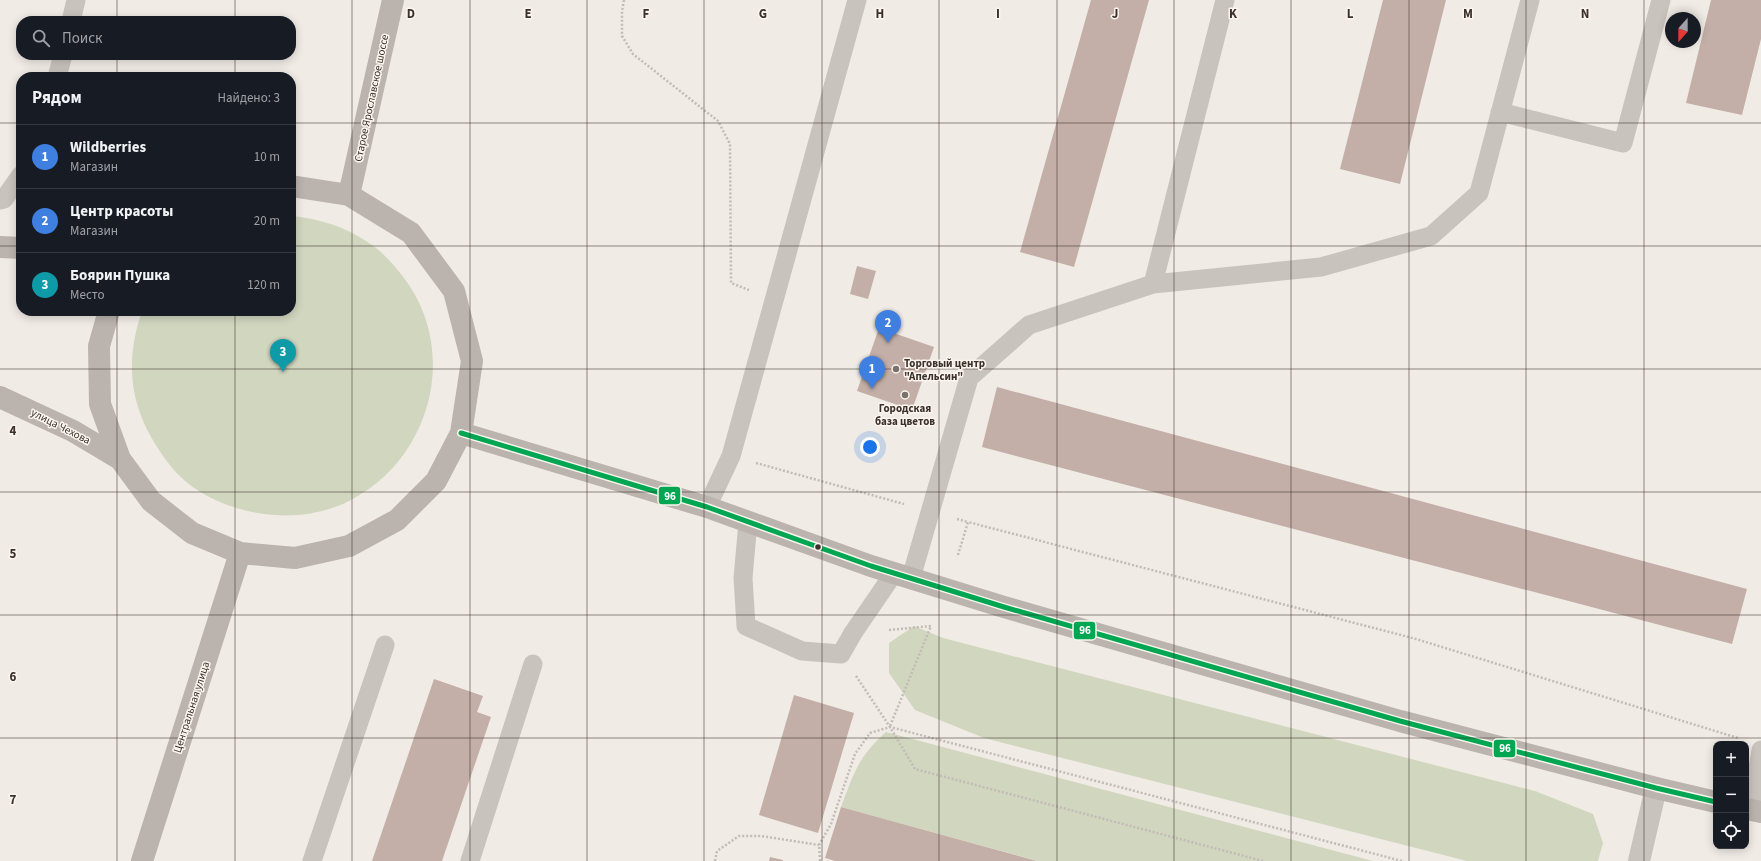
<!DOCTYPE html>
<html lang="ru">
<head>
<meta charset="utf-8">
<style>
  :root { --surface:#171b24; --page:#20242c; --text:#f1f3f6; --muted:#9ea1a6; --line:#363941; --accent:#0b8043 }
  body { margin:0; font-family:"Source Sans 3",sans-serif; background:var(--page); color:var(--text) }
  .controls { position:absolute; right:12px; bottom:12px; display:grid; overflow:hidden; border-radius:8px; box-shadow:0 2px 10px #0003 }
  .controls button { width:36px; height:36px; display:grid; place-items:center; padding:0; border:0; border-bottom:1px solid var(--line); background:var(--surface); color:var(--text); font:20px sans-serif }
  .compass { position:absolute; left:1665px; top:12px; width:36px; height:36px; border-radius:50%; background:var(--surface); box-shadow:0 2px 10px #0003; rotate:201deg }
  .you { position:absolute; left:870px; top:447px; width:14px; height:14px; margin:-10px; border:3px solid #fff; border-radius:50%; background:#1a73e8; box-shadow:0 0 0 6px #1a73e833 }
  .badge { display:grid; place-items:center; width:26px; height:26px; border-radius:50%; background:var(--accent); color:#fff; font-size:13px; font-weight:700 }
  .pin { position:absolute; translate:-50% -33px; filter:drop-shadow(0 1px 2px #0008) }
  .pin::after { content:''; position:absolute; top:21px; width:14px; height:12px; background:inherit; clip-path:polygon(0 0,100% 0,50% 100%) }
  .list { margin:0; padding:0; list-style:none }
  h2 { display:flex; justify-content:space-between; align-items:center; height:52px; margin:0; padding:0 16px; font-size:17px }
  h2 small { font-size:13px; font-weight:400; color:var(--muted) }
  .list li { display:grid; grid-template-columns:26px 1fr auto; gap:12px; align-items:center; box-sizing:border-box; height:64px; padding:0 16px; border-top:1px solid var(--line) }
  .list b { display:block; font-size:15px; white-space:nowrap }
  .list p { margin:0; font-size:13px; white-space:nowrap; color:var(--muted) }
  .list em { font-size:13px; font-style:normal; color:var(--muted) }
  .icon { flex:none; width:22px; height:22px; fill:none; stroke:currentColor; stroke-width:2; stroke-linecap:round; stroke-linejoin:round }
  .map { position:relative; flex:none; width:1761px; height:861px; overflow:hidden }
  .search { position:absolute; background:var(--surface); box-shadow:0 2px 10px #0003; left:16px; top:16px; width:280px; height:44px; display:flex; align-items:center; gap:10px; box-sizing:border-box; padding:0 14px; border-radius:16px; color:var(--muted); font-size:15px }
  .panel { position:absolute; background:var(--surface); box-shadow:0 2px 10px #0003; left:16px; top:72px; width:280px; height:244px; border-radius:16px }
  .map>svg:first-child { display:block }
  .green { fill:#d1d6bf }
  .building { fill:#c3afa7 }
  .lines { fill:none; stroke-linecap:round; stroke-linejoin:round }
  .path { stroke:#c2bbb6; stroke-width:2.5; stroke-dasharray:2 2; stroke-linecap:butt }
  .lane { stroke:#c9c3be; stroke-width:19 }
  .street { stroke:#c9c3be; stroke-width:22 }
  .secondary { stroke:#bab3ae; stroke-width:22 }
  .bus-1-casing { stroke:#fbf5ee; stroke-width:8 }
  .bus-1 { stroke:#00a651; stroke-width:5 }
  .grid { fill:none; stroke:#3b302b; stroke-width:1; stroke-opacity:0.55 }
  .poi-dot { fill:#7a716c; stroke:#fbf5ee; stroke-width:1.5 }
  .bus-dot { fill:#3b302b; stroke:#fbf5ee; stroke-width:1.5 }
  .labels { text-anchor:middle; stroke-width:3; stroke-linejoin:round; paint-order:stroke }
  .street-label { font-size:11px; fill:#3b302b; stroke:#fbf5ee }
  .poi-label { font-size:11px; font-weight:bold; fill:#3b302b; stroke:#fbf5ee; text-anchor:start }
  .grid-label { font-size:13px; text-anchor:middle; font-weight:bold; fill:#3b302b; stroke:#fbf5ee; stroke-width:3; stroke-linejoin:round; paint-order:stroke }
  .line-badge { stroke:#fbf5ee; stroke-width:1.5 }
  .badge-label { font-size:11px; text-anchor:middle; font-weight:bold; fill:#fff }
</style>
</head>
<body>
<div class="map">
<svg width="1761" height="861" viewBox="0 0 1761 861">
  <rect width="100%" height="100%" fill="#f0ebe5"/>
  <path class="green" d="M291 216C320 219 344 226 369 243 383 252 394 265 404 278 460 352 431 460 349 501 323 514 293 518 264 514 228 509 191 493 169 464 132 415 122 370 142 311H291Z
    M914 626 943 638 1535 791 1593 814 1603 843 1598 861H1467L984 738 915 710 889 673V643Z
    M886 732 1373 861H1038L841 807C854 773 858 757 886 732Z"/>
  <path class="building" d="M1091 0H1149L1074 267 1020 252Z
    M1383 0H1446L1400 184 1340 169Z
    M1711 0H1761V39L1742 115 1686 103Z
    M857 266 876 271 868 299 850 294Z
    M879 328 934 347 912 410 857 391Z
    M997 387 1747 589 1732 644 982 447Z
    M434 679 483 696 477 712 491 717 442 861H372Z
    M794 695 854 713 818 833 759 815Z
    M841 807 1037 861H835L825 858Z
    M770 857 783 860V861H769Z"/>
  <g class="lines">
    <path class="path" d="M624 0 622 11V36L633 54 718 121 730 144 731 283 749 290
      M756 463 904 504
      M957 519 968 522
      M958 555 968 522 1416 639 1738 738
      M889 630 931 626 890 726
      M856 676 890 727 915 769 1263 861
      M715 861 717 851 739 836H761L819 845
      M820 861 819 845 831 824 855 754 870 733 890 727 1402 861"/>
    <path class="lane" d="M71 21 76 0
      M57 77 63 55
      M1500 112 1623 143 1661 0
      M0 200 4 199 21 175
      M1153 284 1321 267 1431 236 1479 193 1530 0
      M707 507 731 456 857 0
      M748 522 743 578 746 626 802 651 841 654 853 633 894 573
      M911 578 969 378 1029 325 1153 284 1225 0
      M1751 810 1761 750
      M312 861 385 645
      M470 861 533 664"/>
    <path class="street" d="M1639 861 1656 788"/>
    <path class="secondary" d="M349 195 393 0
      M0 247 21 248
      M109 311 99 346 100 404 120 459 151 501 192 533 240 553 295 558 349 546 397 520 436 481 461 433 472 361 454 291 411 233 349 195 291 186
      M0 397 73 431 120 459
      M461 433 707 507 871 566 1004 607 1400 721 1656 788 1716 802
      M1746 809 1761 812
      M142 861 240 553"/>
    <defs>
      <path id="bus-1" d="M461 433 707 507 871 566 1004 607 1400 721 1656 788 1716 802"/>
    </defs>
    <use href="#bus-1" class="bus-1-casing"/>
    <use href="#bus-1" class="bus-1"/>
  </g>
  <path class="grid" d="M117 0V21M235 0V21M352 0V861M470 0V861M587 0V861M704 0V861M822 0V861M939 0V861M1057 0V861M1174 0V861M1291 0V861M1409 0V861M1526 0V861M1644 0V861M117 55V77M235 55V77M0 123H21M291 123H1761M0 246H21M291 246H1761M117 311V861M235 311V861M0 369H1761M0 492H1761M0 615H1761M0 738H1761"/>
  <g class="poi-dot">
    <circle cx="896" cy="369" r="4"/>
    <circle cx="905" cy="395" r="4"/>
  </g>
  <circle class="bus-dot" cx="818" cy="547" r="3.5"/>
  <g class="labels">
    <g class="street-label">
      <text transform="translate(371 98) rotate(-78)" y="4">Старое Ярославское шоссе</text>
      <text transform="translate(61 426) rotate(27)" y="4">улица Чехова</text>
      <text transform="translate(191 707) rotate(-72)" y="4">Центральная улица</text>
    </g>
    <g class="poi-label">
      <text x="904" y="367">Торговый центр<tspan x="904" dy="13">"Апельсин"</tspan></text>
      <text x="905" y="412" text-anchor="middle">Городская<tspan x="905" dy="13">база цветов</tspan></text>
    </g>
  </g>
  <g class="grid-label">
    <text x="411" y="18">D</text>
    <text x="528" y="18">E</text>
    <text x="646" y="18">F</text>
    <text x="763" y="18">G</text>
    <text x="880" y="18">H</text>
    <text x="998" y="18">I</text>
    <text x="1115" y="18">J</text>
    <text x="1233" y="18">K</text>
    <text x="1350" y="18">L</text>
    <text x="1468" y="18">M</text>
    <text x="1585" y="18">N</text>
    <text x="13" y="435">4</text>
    <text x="13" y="558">5</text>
    <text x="13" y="681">6</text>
    <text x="13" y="804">7</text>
  </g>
  <g class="line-badge">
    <rect x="658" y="486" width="23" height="19" rx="4" fill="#00a651"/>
    <rect x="1073" y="621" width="23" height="19" rx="4" fill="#00a651"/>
    <rect x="1493" y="739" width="23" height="19" rx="4" fill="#00a651"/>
  </g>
  <g class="badge-label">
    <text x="670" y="500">96</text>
    <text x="1085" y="634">96</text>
    <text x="1505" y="752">96</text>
  </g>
</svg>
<div class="controls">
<button>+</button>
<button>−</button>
<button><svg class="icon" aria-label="locate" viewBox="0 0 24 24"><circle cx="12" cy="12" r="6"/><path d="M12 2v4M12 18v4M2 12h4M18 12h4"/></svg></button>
</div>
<svg class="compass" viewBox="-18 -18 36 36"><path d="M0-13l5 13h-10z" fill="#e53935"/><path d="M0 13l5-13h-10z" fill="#9ea1a6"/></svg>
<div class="you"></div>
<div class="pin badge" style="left:872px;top:389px;background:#3f7fe0">1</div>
<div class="pin badge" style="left:888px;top:343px;background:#3f7fe0">2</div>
<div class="pin badge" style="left:283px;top:372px;background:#0f9aa8">3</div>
<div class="search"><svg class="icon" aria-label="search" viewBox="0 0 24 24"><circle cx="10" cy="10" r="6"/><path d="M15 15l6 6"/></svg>Поиск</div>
<section class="panel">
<h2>Рядом<small>Найдено: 3</small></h2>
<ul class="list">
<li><span class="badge" style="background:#3f7fe0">1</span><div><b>Wildberries</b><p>Магазин</p></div><em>10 m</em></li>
<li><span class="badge" style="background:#3f7fe0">2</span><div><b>Центр красоты</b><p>Магазин</p></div><em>20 m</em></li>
<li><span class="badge" style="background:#0f9aa8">3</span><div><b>Боярин Пушка</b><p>Место</p></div><em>120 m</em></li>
</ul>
</section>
</div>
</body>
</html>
